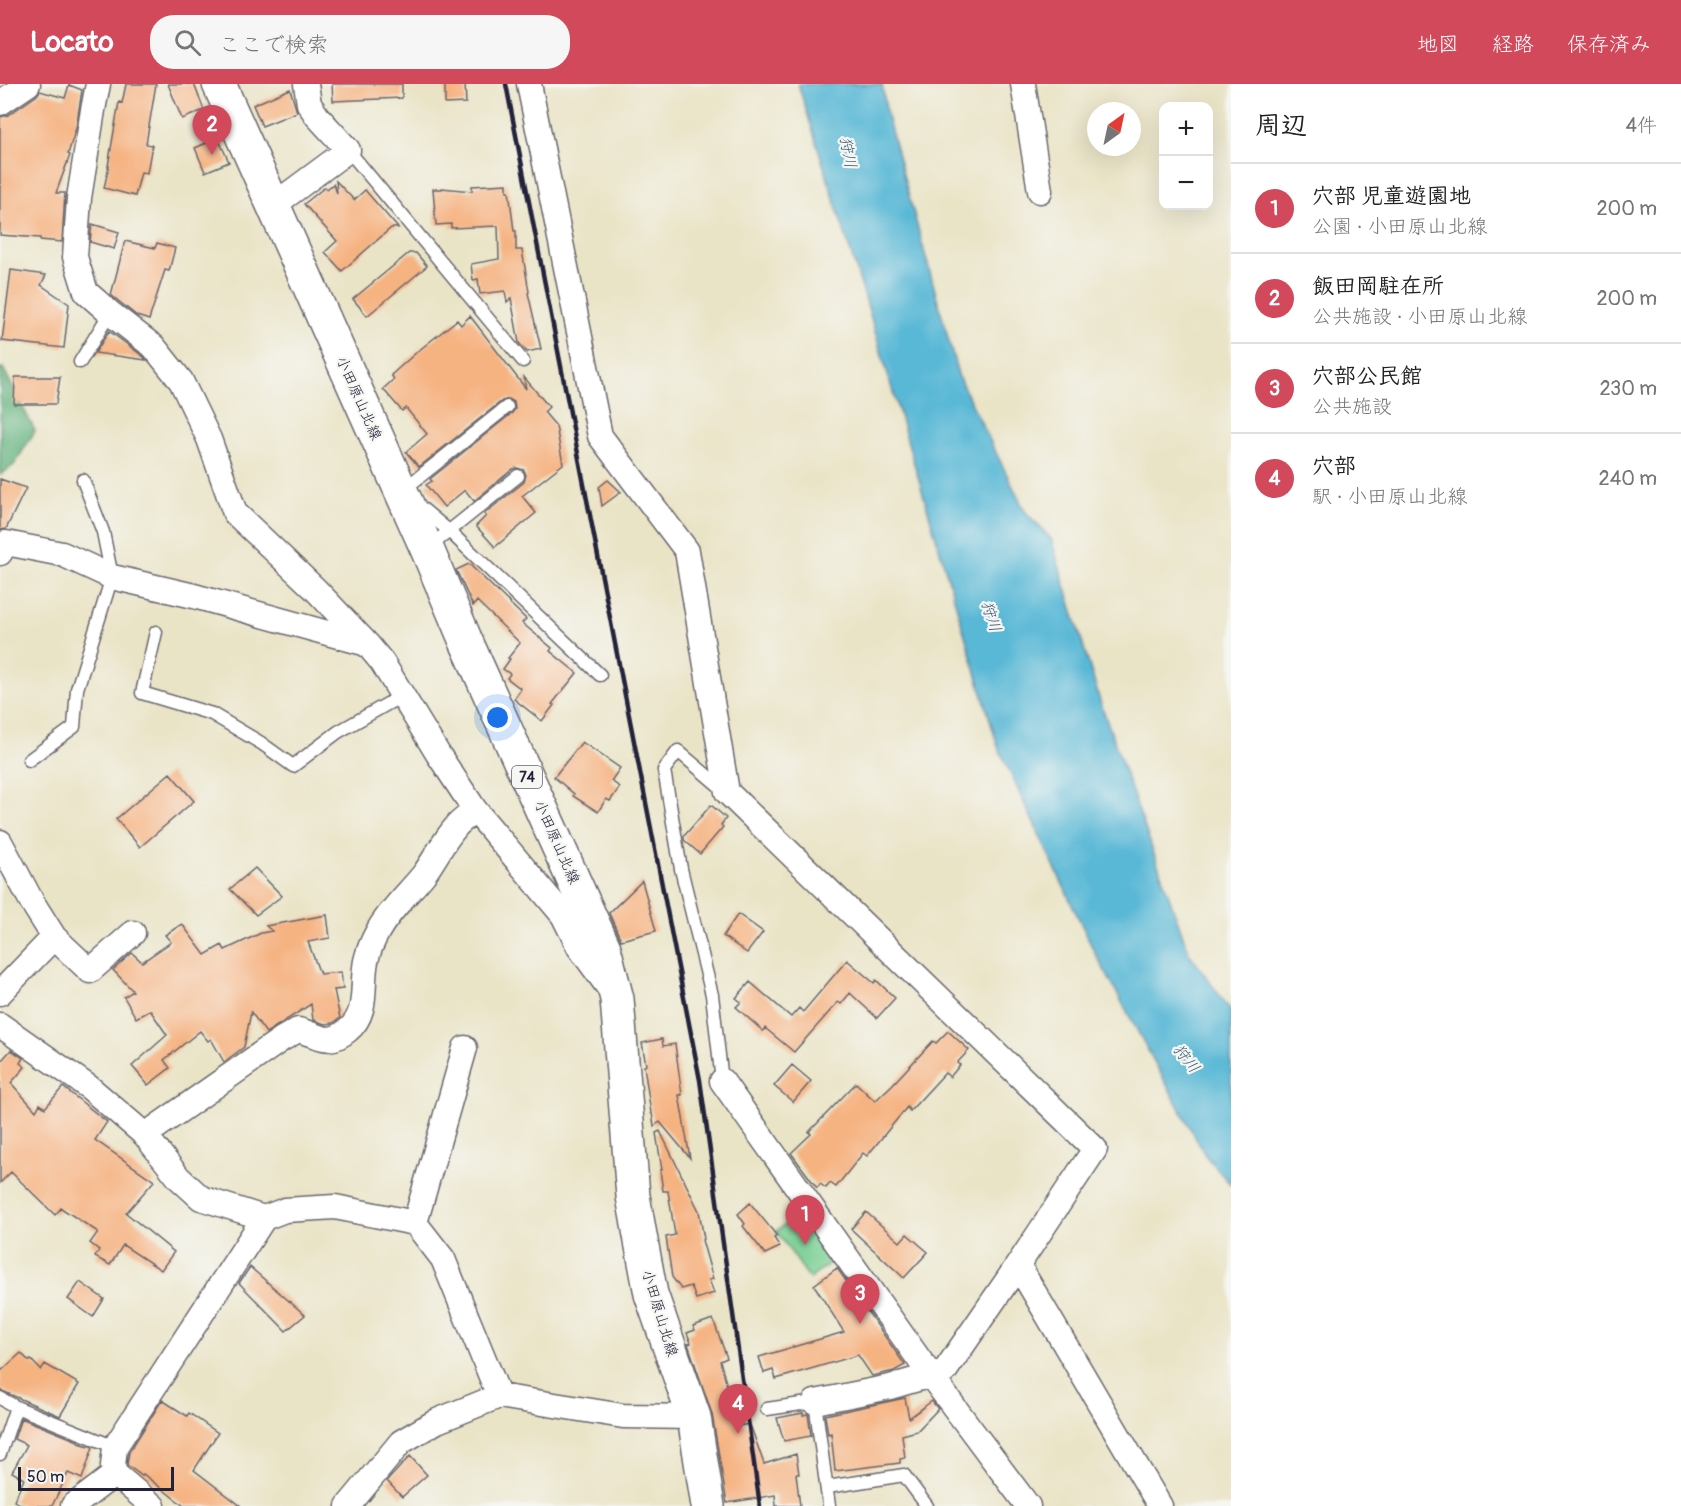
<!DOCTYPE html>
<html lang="ja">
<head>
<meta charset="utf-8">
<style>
  :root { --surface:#fff; --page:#f6f6f6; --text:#222; --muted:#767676; --line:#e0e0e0; --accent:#d1495b }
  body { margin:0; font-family:Pangolin,"Klee One",sans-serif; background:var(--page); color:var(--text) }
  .controls { position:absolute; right:18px; top:18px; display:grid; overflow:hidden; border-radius:12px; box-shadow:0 6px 24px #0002 }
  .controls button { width:54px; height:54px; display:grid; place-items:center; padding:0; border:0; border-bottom:2px solid var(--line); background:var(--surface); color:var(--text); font:30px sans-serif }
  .compass { position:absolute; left:1087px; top:18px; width:54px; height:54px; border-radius:50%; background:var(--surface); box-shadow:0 6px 24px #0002; rotate:33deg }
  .scale { position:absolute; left:18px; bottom:15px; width:156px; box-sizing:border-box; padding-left:6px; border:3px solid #22223b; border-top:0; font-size:16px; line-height:21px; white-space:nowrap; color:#22223b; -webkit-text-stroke:4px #f6f6f2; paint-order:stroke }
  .you { position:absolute; left:498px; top:634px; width:21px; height:21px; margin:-15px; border:4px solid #fff; border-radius:50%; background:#1a73e8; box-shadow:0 0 0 9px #1a73e833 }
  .badge { display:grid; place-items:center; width:39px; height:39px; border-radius:50%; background:var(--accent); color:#fff; font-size:20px; font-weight:700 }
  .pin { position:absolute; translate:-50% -50px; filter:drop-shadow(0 2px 3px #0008) }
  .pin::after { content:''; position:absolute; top:32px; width:21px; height:18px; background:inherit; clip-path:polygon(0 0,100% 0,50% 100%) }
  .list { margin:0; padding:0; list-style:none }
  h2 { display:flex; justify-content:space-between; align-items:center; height:78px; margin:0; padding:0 24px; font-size:26px }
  h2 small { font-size:20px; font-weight:400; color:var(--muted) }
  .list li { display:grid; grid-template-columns:39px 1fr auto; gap:18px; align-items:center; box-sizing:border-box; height:90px; padding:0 24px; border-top:2px solid var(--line) }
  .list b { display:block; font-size:22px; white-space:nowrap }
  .list p { margin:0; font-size:20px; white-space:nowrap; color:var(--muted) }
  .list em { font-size:20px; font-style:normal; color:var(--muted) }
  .icon { flex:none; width:33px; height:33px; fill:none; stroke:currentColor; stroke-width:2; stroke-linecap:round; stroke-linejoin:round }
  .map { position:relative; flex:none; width:1231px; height:1422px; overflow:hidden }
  header { display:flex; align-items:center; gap:36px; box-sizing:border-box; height:84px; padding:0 30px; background:var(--accent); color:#fff }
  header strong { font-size:28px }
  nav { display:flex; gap:33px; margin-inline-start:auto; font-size:21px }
  .search { width:420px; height:54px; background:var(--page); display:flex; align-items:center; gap:15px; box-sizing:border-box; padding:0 21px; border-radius:24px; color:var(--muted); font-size:22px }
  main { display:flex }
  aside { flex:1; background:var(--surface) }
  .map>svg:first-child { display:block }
  .green { fill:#7bd094; stroke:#4e7968; stroke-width:1.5 }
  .forest { fill:#64b27e; stroke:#436a5c; stroke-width:1.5 }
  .water { fill:#58b8d6; stroke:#3d6d88; stroke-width:1.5 }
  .building { fill:#f6b382 }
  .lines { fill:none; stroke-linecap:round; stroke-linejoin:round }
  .service-casing { stroke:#68666c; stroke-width:15 }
  .minor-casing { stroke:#68666c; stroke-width:27 }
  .primary-casing { stroke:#68666c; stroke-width:36 }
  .service { stroke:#fff; stroke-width:12 }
  .minor { stroke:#fff; stroke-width:24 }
  .primary { stroke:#fff; stroke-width:33 }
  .rail { stroke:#22223b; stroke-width:4.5 }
  .labels { text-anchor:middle; stroke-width:4.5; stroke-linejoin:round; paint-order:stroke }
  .shield { fill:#f6f6f2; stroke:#626272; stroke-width:1.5 }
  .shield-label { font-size:14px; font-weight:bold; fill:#22223b }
  .street-label { font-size:15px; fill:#22223b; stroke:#f6f6f2 }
  .water-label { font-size:16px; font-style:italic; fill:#355671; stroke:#f6f6f2 }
</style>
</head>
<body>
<header>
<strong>Locato</strong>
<div class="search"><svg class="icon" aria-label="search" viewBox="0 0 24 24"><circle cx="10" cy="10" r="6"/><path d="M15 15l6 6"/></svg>ここで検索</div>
<nav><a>地図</a><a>経路</a><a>保存済み</a></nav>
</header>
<main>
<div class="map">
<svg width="1231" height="1422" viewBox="0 0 1231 1422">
  <rect width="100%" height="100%" fill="#f6f6f2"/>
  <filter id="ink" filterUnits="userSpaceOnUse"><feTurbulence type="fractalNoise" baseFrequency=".0167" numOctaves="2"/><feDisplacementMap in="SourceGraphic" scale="12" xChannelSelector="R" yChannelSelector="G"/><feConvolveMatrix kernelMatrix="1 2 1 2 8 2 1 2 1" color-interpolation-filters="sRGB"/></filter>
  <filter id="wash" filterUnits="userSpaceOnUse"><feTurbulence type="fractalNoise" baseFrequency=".008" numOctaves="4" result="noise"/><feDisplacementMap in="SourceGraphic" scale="24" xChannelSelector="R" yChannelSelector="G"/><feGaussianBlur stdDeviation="1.35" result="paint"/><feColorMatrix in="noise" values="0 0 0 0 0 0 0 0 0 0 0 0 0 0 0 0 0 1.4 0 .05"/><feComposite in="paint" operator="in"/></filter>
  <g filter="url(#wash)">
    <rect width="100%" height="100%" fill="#eae4c7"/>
    <path class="green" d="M801 1130 833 1176 810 1195 776 1147Z"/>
    <path class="forest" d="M0 284H3L35 347 14 381 0 391Z"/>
    <path class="water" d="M798 0H882L887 32 959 294 1025 427 1051 455 1100 617 1189 869 1231 927V1101L1205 1071 1094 867 998 663 866 217Z"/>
    <g id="blocks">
      <path class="building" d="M126 0H156L146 60 152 61 147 89 141 88 135 112 104 104 109 82H108L119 18 122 19Z
        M168 0H194L204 26 182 35Z
        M332 0H402V14L333 17Z
        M445 0H465L466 19 445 20Z
        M69 1 82 6 76 44 68 70 70 71 56 109H65L62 158 40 156V154L0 151V33L8 31 36 12 40 7 65 14Z
        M290 5 297 28 262 42 253 21Z
        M218 54 229 78 205 88 195 64Z
        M336 97 354 116 365 106 398 144H391L342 187 325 168 337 157 304 120 325 103 327 105 333 100 337 109Z
        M507 100V107H509L514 147H516V166H522L529 208 528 209 541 265 527 268 519 259 511 214 507 218 505 207 480 210 478 195 473 196 471 180 499 175 498 142 451 144V140L436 141 433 105H442V104L472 107V102Z
        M92 140 119 148 114 165 90 158Z
        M125 157 155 164 157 159 175 164 169 187 165 186 149 236 137 232 111 211Z
        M409 169H416L427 182 367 232 353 215Z
        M11 186 46 191 41 201 69 220 64 264 2 257Z
        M470 232 526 305 524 293 549 323 544 328 556 342 563 380 522 412 536 429 495 463 476 442 486 432 484 430 524 398 526 391 524 386 517 384 513 385 474 417 465 406 444 423 426 401 432 397 430 395 512 329 515 325 514 318 509 315 502 317 419 383 406 368 427 350 406 324 402 327 383 305 394 295 391 291 418 267 457 236 461 241Z
        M109 247 144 273 146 276 95 269Z
        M15 293H60L56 320H14Z
        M0 395 26 404 6 445 0 446Z
        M608 396 621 408 602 422 599 403Z
        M469 480 526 535 522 539 552 564 550 567 577 589 552 620 554 621 542 637 514 615 521 605 507 594 510 590 503 585 510 575 508 574 520 559 477 517 473 522 456 486Z
        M582 658 620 684 611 697 620 703 610 717 606 715 598 728 573 712 574 710 554 693Z
        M170 689 194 717 140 763 116 735Z
        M711 721 726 734 721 741 723 743 700 770 684 756V752Z
        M255 784 282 812 256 831 230 805Z
        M642 797 656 847 621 856 609 829Z
        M738 830 763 848 747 869 723 852Z
        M327 831 330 854 308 858 320 890 341 888 343 905 334 906 340 934 339 935 333 939 325 940 313 936 311 920 266 949 251 928 244 963 224 978 211 955 208 957 200 947 164 976 170 984 148 1001 132 982 167 951 150 926 136 934 124 913 133 907 113 886 132 869 142 878 171 858 165 851 182 840 205 871 222 861 225 866 261 849 272 847 266 842Z
        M847 876 874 899 876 896 895 914 877 934 850 909 841 920 838 918 794 968 765 944 763 947 736 923 741 918 736 914 750 898 791 933 799 924 803 928Z
        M948 947 969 966 957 979 960 981 950 993 945 989 910 1027 907 1023 867 1072 863 1069 836 1103 830 1099 826 1104 820 1100 817 1104 791 1069 811 1050 809 1048 856 999 875 1017 892 1001 933 957 936 959Z
        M662 955 663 962 675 960 682 1011H679L690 1074 660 1038 654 1042 652 1029H651L644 982 646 981 642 959Z
        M11 966 23 974 20 979 25 983 11 999 36 1027 40 1020 45 1024 63 1003 107 1038 95 1056 154 1097 126 1129 174 1168 161 1186 123 1161 110 1181 95 1173 99 1166 90 1159 98 1148 61 1124 55 1131 11 1088 0 1099V978Z
        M792 981 811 997 793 1018 774 1002Z
        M660 1047 699 1127 704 1155 702 1156 713 1195 709 1196 714 1209 696 1215 691 1202 681 1205 672 1193 666 1153 675 1151 668 1107H663L660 1086H662L656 1049Z
        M750 1119 777 1152 774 1154 780 1163 765 1170 743 1142 745 1140 738 1130Z
        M866 1128 900 1158 907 1150 928 1168 904 1194 851 1145Z
        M250 1183 305 1231 286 1247 239 1199Z
        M837 1184 905 1281 894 1287 872 1292 858 1271 776 1295 773 1286 764 1289 759 1273 844 1248 814 1201Z
        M80 1198 104 1215 93 1233 68 1215Z
        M713 1235 727 1274 720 1277 738 1342 750 1340 764 1380 796 1370 799 1390H796L800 1422H776L775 1411 727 1419 712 1330 688 1260 691 1259 687 1249 695 1246 693 1242Z
        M21 1269 29 1277 31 1276 41 1286 45 1280 79 1300 60 1332 0 1306V1288Z
        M905 1314 909 1334 932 1317 938 1325 917 1347 902 1351 905 1374 900 1375V1379L835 1387 831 1349 828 1350 825 1331Z
        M162 1316 187 1332 189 1329 218 1349 194 1386 241 1422H184L143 1390 142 1392 127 1381 129 1368Z
        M803 1329V1331L808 1330 811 1352 784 1357 777 1334Z
        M21 1334 78 1357 79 1359 93 1363 82 1395 68 1389 52 1422H24L14 1417 24 1395 12 1388 27 1361 14 1355Z
        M410 1372 427 1391 402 1413 387 1397Z"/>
    </g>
  </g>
  <g filter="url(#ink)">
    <use href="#blocks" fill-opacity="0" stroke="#68666c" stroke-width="1.5"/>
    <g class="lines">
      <defs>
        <path id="service" d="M348 66 523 277
          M80 278 110 229
          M403 406 507 323
          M419 422 449 447 600 591
          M428 464 518 392
          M156 548 142 609 212 630 261 659 293 682 338 648 403 611
          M29 676 74 643 77 605 112 493 103 448 83 396
          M722 997 712 911 681 785 664 686 678 667 724 706
          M0 1314 16 1323 115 1363
          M767 1325 815 1318 829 1422
          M0 1370 16 1323
          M827 1403 904 1391 927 1422"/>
        <path id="minor" d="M98 0 93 26 79 114 75 173 86 208 110 229 154 263 181 297 209 355 235 429 316 506 367 560 382 578 438 670 475 726 563 831 579 863 609 904
          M529 0 600 352 687 467 727 708 1095 1065 1018 1181 945 1287 890 1303 815 1318
          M1023 0 1040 107
          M0 19 28 0
          M274 121 348 66 317 32 309 20 306 0
          M0 469 6 459 62 470 112 493 194 512 367 560
          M0 758 32 818 54 853 90 887 133 849
          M0 909 54 853
          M0 941 90 1004 145 1051 179 1094 201 1114 264 1134 285 1126 335 1123 415 1139 443 1175 499 1312
          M722 997 931 1292 1028 1422
          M145 1051 282 955 298 946C319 951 328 963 348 946 369 929 361 901 366 877 368 868 373 856 378 847 390 825 409 809 424 790 435 775 443 758 455 744 460 737 469 732 475 726
          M415 1139 465 964
          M1018 1181 1160 1422
          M73 1422 115 1390
          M153 1422 115 1390 113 1382 115 1363 264 1134
          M348 1422 401 1358 437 1337 499 1312 623 1332 694 1333"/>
        <path id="primary" d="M219 0 427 465 465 555 604 864 617 915 633 1112 641 1157 651 1210 694 1333 708 1422"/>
      </defs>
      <use href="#service" class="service-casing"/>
      <use href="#minor" class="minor-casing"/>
      <use href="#primary" class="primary-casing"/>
      <use href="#service" class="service"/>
      <use href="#minor" class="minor"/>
      <use href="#primary" class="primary"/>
      <path class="rail" d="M506 0 700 996 760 1422"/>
    </g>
  </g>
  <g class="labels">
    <rect class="shield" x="512" y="682" width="30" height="22" rx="4.5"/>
    <g class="shield-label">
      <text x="527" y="698">74</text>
    </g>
    <g class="street-label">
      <text transform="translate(359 314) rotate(66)" y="5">小田原山北線</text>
      <text transform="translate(557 758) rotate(66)" y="5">小田原山北線</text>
      <text transform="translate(660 1229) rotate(73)" y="5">小田原山北線</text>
    </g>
    <g class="water-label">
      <text transform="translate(849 68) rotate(79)" y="6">狩川</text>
      <text transform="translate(992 532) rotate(72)" y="6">狩川</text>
      <text transform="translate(1187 974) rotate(51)" y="6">狩川</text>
    </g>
  </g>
</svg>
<div class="controls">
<button>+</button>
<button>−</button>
</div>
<svg class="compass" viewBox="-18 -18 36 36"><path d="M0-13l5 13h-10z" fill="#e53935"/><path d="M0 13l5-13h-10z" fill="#767676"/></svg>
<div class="scale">50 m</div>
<div class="you"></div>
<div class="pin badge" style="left:805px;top:1161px">1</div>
<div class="pin badge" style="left:212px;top:71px">2</div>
<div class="pin badge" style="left:860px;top:1240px">3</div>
<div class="pin badge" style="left:738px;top:1350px">4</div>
</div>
<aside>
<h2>周辺<small>4件</small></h2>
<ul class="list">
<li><span class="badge">1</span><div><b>穴部 児童遊園地</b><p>公園 · 小田原山北線</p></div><em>200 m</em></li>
<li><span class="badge">2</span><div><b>飯田岡駐在所</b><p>公共施設 · 小田原山北線</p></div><em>200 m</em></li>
<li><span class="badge">3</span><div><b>穴部公民館</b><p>公共施設</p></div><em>230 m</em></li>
<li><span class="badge">4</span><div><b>穴部</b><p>駅 · 小田原山北線</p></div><em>240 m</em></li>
</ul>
</aside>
</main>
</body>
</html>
